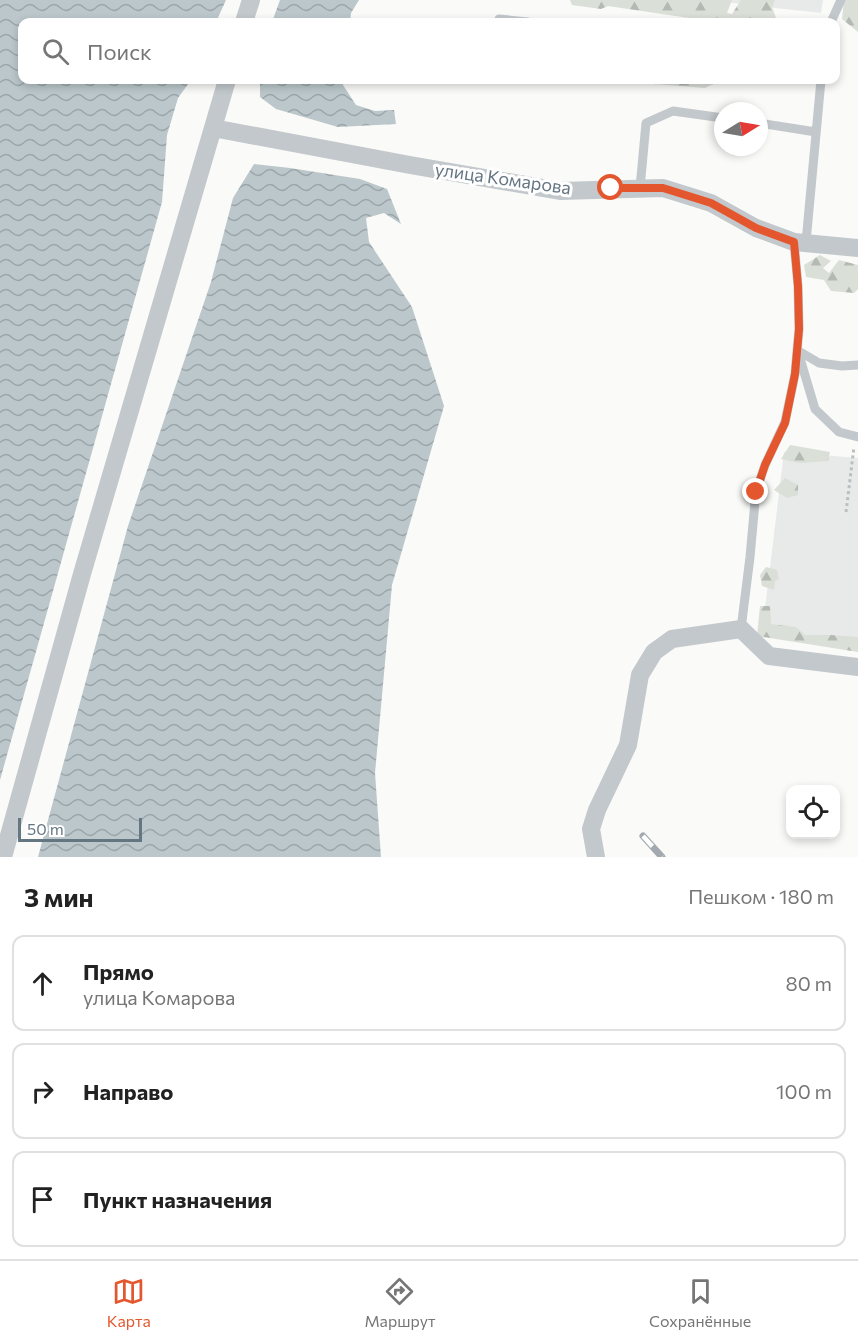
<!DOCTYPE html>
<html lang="ru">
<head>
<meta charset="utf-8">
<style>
  :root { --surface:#fff; --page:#f2f2f2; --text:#222; --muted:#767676; --line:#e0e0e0; --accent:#e4572e }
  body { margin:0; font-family:Commissioner,sans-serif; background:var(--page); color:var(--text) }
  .controls { position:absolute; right:18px; bottom:18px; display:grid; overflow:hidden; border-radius:12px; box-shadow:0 3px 9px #0003 }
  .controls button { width:54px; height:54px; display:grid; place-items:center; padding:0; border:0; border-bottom:2px solid var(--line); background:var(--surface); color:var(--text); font:30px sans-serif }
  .compass { position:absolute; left:714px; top:102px; width:54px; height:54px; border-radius:50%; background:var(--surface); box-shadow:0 3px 9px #0003; rotate:79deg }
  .scale { position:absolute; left:18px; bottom:15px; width:124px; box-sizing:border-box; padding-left:6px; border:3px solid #657683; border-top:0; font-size:16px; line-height:21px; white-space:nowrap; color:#657683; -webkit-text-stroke:4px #fff; paint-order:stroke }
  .stop { position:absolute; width:18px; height:18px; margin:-14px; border:4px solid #e4572e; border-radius:50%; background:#fff }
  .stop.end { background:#e4572e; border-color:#fff; box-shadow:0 2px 6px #0008 }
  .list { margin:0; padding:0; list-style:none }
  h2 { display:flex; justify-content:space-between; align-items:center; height:78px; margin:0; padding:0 24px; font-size:26px }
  h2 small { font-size:20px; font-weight:400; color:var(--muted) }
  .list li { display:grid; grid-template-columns:39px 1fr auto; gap:18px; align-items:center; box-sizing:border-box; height:96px; margin:0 12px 12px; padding:0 12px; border:2px solid var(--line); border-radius:12px }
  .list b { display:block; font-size:22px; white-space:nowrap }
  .list p { margin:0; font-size:20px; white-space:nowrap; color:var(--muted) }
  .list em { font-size:20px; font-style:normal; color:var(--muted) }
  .icon { flex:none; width:33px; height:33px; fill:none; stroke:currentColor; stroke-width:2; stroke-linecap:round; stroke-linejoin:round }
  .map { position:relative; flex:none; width:858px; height:857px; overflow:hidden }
  .search { position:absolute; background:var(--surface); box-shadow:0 3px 9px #0003; left:18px; right:18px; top:18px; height:66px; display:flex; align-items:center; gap:15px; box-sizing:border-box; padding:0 21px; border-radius:12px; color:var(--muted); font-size:22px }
  .sheet { height:402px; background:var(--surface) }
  nav { display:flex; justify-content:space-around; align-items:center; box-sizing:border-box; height:84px; border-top:2px solid var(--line); background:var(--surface); font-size:16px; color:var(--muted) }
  nav a { display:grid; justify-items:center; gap:3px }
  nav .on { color:var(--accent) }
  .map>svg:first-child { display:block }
  .built { fill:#e8e9e9 }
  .forest { fill:url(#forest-firs) }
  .water { fill:url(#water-waves) }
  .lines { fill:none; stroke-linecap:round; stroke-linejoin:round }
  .path { stroke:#bbbfc2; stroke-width:3; stroke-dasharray:3 3; stroke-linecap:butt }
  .service { stroke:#c3c8cc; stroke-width:9 }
  .minor { stroke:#c3c8cc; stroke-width:18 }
  .rail-casing { stroke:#a2aab0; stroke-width:7 }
  .rail { stroke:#fff; stroke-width:4.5; stroke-dasharray:14; stroke-linecap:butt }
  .route { stroke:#e4572e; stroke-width:8 }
  .labels { text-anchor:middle; stroke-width:6; stroke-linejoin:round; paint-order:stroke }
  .street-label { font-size:18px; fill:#657683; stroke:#fff }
</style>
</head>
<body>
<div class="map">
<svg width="858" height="857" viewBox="0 0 858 857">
  <defs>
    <pattern id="forest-firs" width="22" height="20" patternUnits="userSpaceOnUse" patternTransform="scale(1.5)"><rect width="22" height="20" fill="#dadfd7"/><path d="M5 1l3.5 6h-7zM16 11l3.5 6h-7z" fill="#b4b9b4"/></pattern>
    <pattern id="water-waves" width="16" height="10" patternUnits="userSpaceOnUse" patternTransform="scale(1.5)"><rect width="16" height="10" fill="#bbc7cb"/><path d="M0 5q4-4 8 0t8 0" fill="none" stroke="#9ca6aa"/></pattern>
  </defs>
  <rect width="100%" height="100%" fill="#fafaf8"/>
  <path class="built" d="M705 0H823L821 13Z
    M784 452 858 458V645L762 633Z"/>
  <path class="forest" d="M570 0H732L727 13 732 14 741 0H775L772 7 777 21 776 22H701L689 18 608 6 601 9 572 5Z
    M844 0H858V32L842 19Z
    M637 80H722L705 88 653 84Z
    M820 255 831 261 823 268 829 273 839 260 858 265V289L854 293 831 291 824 280 806 277 804 265Z
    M790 445 830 452 828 461 799 463 781 459Z
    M785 478 798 485V495L787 498 774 490Z
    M766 567 777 570 779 579 775 581 774 590 762 586 760 575Z
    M760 606H770L771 624 796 627 805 635H830L858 637V652L757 636Z"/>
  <path class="water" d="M0 0H226L216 22H22V80H191L178 98 167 135 162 202 0 780Z
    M280 0H359L351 13 350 22H272Z
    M260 80H343V85L356 105 375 111 394 110 396 124 338 127 276 109 260 97Z
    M254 164 290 168 360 179 387 189 401 224 384 213 366 218 369 242 412 307 444 406 392 585 375 773 381 857H38L128 526 211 282 233 198Z"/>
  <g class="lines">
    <path class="path" d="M846 512 854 447"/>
    <path class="service" d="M499 19 528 22
      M831 22 841 0
      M759 123 816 132
      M640 188 646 123 673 111 723 118
      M806 242 821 80
      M797 350 819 363 842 366 858 365
      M799 355 815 409 839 432 858 437
      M741 629 750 557 756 491 765 465 785 422 795 374 799 329 798 286 794 242"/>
    <path class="minor" d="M244 22 251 0
      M213 128 410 165 560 191 663 188 711 203 756 228 794 242 858 248
      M3 857 82 574 227 80
      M596 857 591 829 597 810 628 745 640 675 654 652 672 639 741 629 769 656 858 667"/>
    <defs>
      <path id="rail" d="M643 836 662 857"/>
    </defs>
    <use href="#rail" class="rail-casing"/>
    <use href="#rail" class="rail"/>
  </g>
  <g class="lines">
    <path class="route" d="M611 188H663L711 203 756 228 794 242 798 286 799 329 795 374 785 423 765 465 756 492"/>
  </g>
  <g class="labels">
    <g class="street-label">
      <text transform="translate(503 179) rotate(8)" y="6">улица Комарова</text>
    </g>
  </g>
</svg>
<div class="controls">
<button><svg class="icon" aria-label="locate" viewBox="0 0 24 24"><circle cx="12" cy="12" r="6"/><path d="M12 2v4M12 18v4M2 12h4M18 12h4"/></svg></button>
</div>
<svg class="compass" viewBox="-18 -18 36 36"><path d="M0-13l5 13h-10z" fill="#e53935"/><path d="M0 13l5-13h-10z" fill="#767676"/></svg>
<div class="scale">50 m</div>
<div class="stop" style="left:611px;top:188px"></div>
<div class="stop end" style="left:756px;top:492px"></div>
<div class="search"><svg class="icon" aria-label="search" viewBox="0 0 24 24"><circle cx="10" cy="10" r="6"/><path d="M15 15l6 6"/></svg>Поиск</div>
</div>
<section class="sheet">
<h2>3 мин<small>Пешком · 180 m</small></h2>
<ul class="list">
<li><svg class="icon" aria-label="ahead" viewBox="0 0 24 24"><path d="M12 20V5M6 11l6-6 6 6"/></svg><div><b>Прямо</b><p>улица Комарова</p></div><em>80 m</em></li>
<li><svg class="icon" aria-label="right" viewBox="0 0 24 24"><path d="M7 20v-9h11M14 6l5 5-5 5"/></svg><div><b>Направо</b></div><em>100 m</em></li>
<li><svg class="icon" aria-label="arrive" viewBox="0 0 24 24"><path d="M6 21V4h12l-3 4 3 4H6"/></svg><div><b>Пункт назначения</b></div></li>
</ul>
</section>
<nav>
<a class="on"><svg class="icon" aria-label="map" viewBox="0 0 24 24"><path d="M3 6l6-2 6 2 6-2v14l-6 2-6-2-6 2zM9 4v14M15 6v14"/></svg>Карта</a>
<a><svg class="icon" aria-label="directions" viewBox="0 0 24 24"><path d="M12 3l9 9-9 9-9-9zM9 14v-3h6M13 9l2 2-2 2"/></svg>Маршрут</a>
<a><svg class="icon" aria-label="saved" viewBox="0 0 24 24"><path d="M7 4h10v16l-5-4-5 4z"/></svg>Сохранённые</a>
</nav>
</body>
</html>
